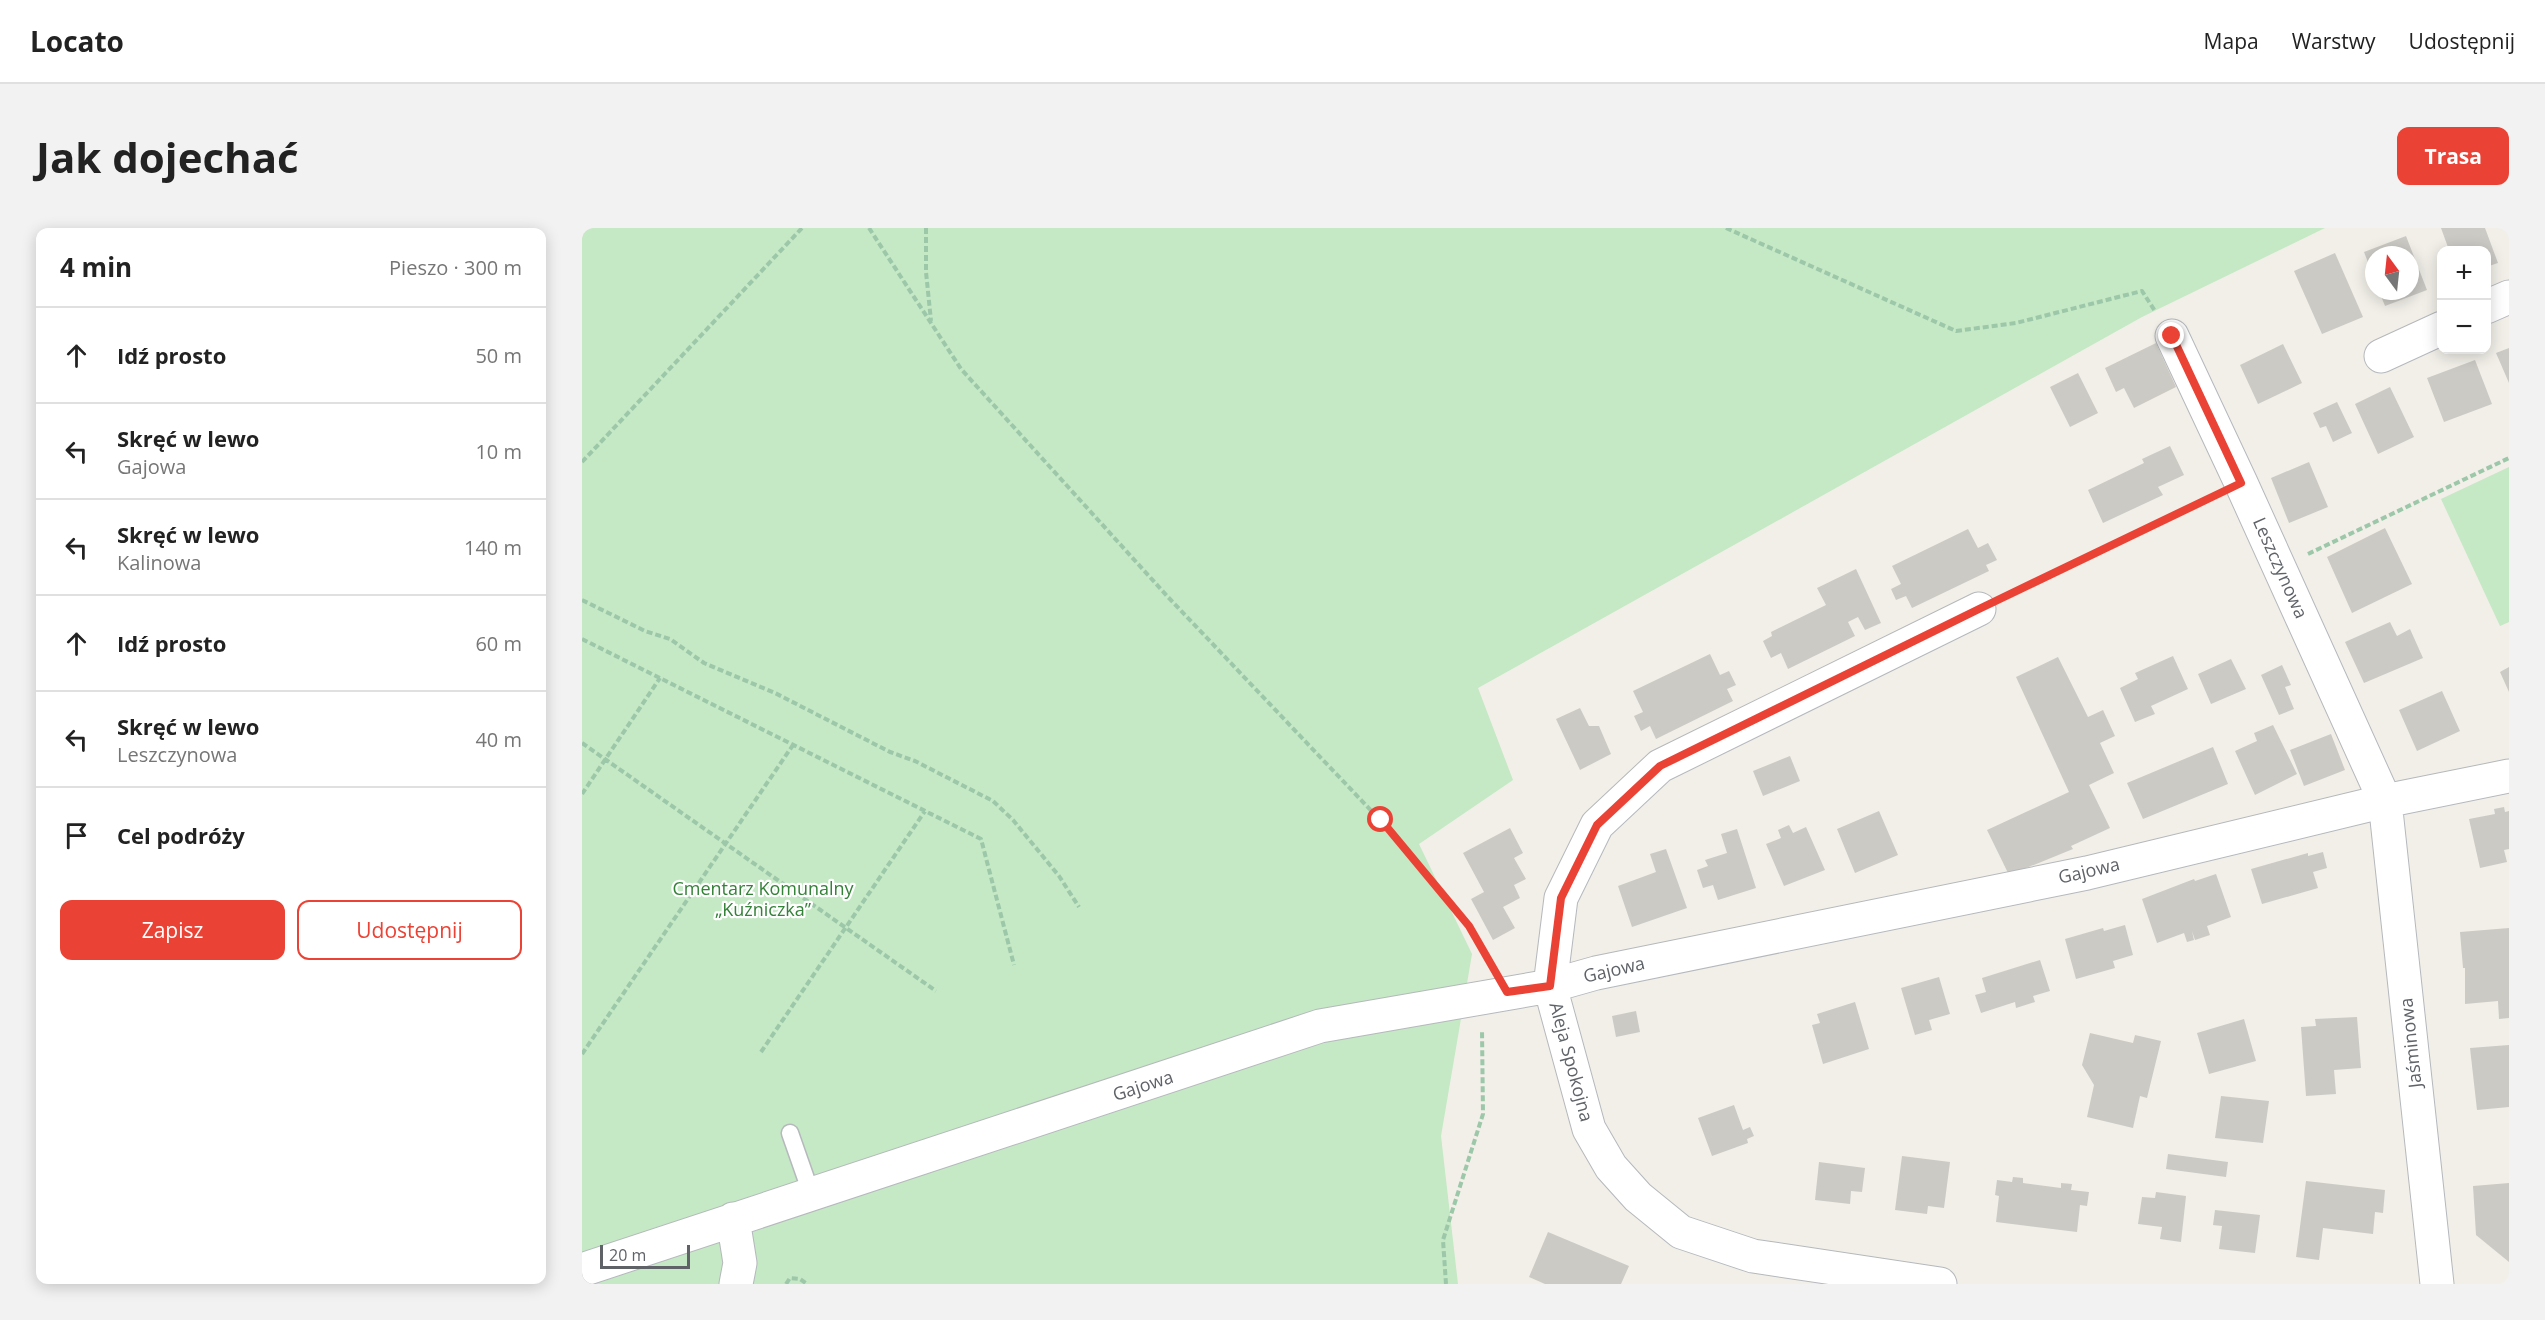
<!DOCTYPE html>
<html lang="pl">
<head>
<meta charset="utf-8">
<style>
  :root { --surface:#fff; --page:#f2f2f2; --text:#222; --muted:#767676; --line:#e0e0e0; --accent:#ea4335 }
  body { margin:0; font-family:"Open Sans",sans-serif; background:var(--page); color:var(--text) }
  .controls { position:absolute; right:18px; top:18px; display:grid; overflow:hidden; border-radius:12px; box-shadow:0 3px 15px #0003 }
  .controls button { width:54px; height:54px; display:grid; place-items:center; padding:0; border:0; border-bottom:2px solid var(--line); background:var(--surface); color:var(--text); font:30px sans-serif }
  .compass { position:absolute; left:1783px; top:18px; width:54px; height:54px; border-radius:50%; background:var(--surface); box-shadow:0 3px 15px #0003; rotate:345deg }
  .scale { position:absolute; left:18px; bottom:15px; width:90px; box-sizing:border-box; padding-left:6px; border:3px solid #5f6368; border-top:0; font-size:16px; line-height:21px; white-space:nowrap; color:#5f6368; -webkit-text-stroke:4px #fff; paint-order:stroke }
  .stop { position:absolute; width:18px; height:18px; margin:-14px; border:4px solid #ea4335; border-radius:50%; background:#fff }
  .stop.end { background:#ea4335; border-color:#fff; box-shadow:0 2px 6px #0008 }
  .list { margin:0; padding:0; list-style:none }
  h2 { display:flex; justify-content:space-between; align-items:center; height:78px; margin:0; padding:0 24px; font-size:26px }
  h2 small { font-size:20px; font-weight:400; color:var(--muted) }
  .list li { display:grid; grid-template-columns:39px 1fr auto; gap:18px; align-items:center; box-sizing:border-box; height:96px; padding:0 24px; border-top:2px solid var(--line) }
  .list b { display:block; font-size:22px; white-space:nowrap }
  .list p { margin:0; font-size:20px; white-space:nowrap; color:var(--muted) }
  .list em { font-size:20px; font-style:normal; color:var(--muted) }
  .actions { display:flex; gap:12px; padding:18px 24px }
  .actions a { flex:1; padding:14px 0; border:2px solid var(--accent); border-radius:12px; text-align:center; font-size:21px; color:var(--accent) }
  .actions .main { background:var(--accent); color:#fff }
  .icon { flex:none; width:33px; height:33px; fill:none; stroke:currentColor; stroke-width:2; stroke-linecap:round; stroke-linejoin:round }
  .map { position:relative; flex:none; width:1927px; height:1056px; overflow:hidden; border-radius:12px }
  header { display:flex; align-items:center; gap:36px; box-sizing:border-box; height:84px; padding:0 30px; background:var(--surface); border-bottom:2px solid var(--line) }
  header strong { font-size:28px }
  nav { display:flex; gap:33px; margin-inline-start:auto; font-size:21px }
  .intro { display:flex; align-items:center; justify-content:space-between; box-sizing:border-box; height:144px; padding:0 36px }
  h1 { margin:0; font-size:42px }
  .button { padding:15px 27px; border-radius:12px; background:var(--accent); color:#fff; font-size:21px; font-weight:700 }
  main { display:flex; gap:36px; padding:0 36px }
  aside { flex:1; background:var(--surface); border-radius:12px; box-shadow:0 3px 15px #0003 }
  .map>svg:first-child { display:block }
  .green { fill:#c5e8c5 }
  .building { fill:#cccac5 }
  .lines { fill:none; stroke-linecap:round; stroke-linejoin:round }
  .lane-casing { stroke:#b5b8bc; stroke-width:19 }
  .street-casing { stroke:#b5b8bc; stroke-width:35 }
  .path { stroke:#9cc7a9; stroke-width:4; stroke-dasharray:6 3; stroke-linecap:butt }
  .lane { stroke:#fff; stroke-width:16 }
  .street { stroke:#fff; stroke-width:33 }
  .route { stroke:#ea4335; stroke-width:8 }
  .labels { text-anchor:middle; stroke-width:4.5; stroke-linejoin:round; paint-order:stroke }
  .street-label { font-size:18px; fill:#5f6368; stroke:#fff }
  .park-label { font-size:18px; fill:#348238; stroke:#fff }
</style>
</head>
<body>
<header>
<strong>Locato</strong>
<nav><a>Mapa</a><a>Warstwy</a><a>Udostępnij</a></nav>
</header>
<div class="intro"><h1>Jak dojechać</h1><a class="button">Trasa</a></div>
<main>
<aside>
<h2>4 min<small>Pieszo · 300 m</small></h2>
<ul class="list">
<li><svg class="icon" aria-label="ahead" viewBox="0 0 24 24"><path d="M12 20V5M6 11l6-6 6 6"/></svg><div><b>Idź prosto</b></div><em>50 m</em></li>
<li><svg class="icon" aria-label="left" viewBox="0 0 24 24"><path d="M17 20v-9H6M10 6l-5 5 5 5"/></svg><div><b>Skręć w lewo</b><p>Gajowa</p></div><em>10 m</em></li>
<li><svg class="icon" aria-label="left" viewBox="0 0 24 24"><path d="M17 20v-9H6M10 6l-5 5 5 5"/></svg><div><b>Skręć w lewo</b><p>Kalinowa</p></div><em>140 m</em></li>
<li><svg class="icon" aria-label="ahead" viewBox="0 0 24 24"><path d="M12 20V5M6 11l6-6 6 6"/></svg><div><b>Idź prosto</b></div><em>60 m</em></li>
<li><svg class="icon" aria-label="left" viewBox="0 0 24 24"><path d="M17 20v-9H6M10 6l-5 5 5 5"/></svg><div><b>Skręć w lewo</b><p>Leszczynowa</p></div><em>40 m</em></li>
<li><svg class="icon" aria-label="arrive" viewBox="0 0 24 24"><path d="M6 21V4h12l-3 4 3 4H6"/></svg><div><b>Cel podróży</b></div></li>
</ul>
<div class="actions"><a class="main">Zapisz</a><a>Udostępnij</a></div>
</aside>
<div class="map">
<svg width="1927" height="1056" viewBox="0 0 1927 1056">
  <rect width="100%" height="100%" fill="#f1efe8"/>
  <path class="green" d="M0 0H1743L1560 89 896 460 931 552 837 616 890 726 859 908 876 1056H0Z
    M1927 239V394L1918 398 1859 271Z"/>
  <path class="building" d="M1859 0H1903L1916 35 1904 39V22H1867Z
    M1824 8 1845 62 1803 78 1797 63H1828V27H1792V50L1782 24Z
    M1753 25 1781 89 1740 106 1712 43Z
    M1574 115 1594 159 1552 180 1542 160 1534 164 1523 140Z
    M1701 116 1720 155 1676 176 1658 137Z
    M1927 120V155L1914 125Z
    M1893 132 1910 176 1862 194 1845 150Z
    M1496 145 1516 185 1488 199 1468 159Z
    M1808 159 1832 209 1796 226 1773 176Z
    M1755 174 1770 205 1751 214 1744 198 1738 200 1731 185Z
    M1588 218 1602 247 1576 259 1581 267 1521 295 1506 262 1562 235 1560 231Z
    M1727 234 1746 279 1707 295 1689 250Z
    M1803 300 1830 356 1770 385 1745 329Z
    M1386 301 1396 320 1406 315 1415 332 1404 337 1407 343 1330 380 1324 368 1314 372 1309 361 1319 356 1310 338Z
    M1274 341 1299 395 1283 402 1276 389 1266 394 1273 408 1206 441 1199 425 1189 430 1181 413 1190 408 1189 404 1244 377 1235 360Z
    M1808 394 1815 408 1828 401 1841 430 1782 455 1763 414Z
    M1128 426 1138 447 1147 443 1154 457 1145 461 1151 473 1074 511 1068 498 1059 503 1052 488 1061 484 1051 463Z
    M1591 428 1606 461 1569 478 1573 486 1553 494 1538 460 1556 451 1553 445Z
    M1476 429 1506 489 1521 482 1533 508 1518 515 1532 545 1507 557 1528 600 1489 618 1491 621 1427 647 1405 602 1487 564 1434 449Z
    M1649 431 1664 461 1629 476 1616 446Z
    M1700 437 1709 457 1703 459 1712 481 1697 487 1679 447Z
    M1927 439V464L1918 444Z
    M1860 463 1878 503 1835 523 1817 482Z
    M998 480 1007 498H1017L1029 526 998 542 974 491Z
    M1691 497 1715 546 1673 567 1653 523 1675 513 1672 505Z
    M1749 506 1763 542 1722 558 1708 522Z
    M1631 519 1646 556 1561 591 1545 555Z
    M1208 528 1218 553 1181 568 1171 543Z
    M1922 579 1923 584 1927 583V621L1922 622 1925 634 1898 640 1887 591 1913 586 1912 581Z
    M1297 583 1316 627 1273 645 1255 601Z
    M1207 597 1211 605 1224 599 1243 642 1202 658 1184 616 1199 610 1196 602Z
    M928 600 941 625 932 630 944 651 932 657 938 670 921 679 933 700 911 712 889 671 902 664 881 625Z
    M1155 601 1174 660 1136 672 1131 657 1121 660 1115 642 1126 638 1123 632 1145 625 1139 606Z
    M1084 621 1105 680 1050 699 1036 658 1074 644 1068 626Z
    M1741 624 1745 640 1731 644 1736 660 1680 676 1669 641 1726 625V628Z
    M1634 646 1649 689 1625 698 1628 707 1613 712 1610 703 1612 712 1605 714 1602 705 1575 715 1560 671 1612 651 1613 653Z
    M1543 697 1551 727 1531 733 1533 740 1494 751 1483 711 1521 700 1522 703Z
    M1927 700V790L1917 791 1916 773 1883 776V740H1881L1878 704Z
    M1458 732 1468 763 1451 768 1453 774 1434 780 1433 774 1399 785 1393 767 1404 764 1400 750Z
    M1357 749 1368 786 1347 792 1350 802 1333 807 1319 760Z
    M1273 774 1287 821 1241 836 1230 797 1238 795 1235 786Z
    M1054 783 1058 804 1034 809 1030 788Z
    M1775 789 1779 840 1752 842 1754 866 1724 868 1719 799 1734 798 1733 791Z
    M1662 791 1674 833 1627 846 1615 805Z
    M1508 805 1551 815 1553 807 1579 813 1565 870 1558 868 1551 900 1505 889 1512 857 1500 837Z
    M1927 817V879L1895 882 1888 820Z
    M1639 868 1687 873 1681 915 1633 910Z
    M1152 877 1161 902 1168 899 1172 908 1165 911 1166 915 1130 928 1116 890Z
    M1586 926 1646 934 1644 949 1584 941Z
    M1320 928 1368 934 1362 980 1346 978 1345 986 1313 982Z
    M1237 934 1283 940 1280 964 1269 963 1268 976 1233 972Z
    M1431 949 1441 950V955L1479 960V955L1490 956 1489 962 1507 964 1505 978 1498 977 1495 1004 1414 994 1417 968 1413 967 1415 952 1430 954Z
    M1724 953 1803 962 1801 985 1793 984 1791 1006 1741 1000 1737 1032 1714 1029Z
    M1927 955V1034L1894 1007 1891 958Z
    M1574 964 1604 968 1599 1014 1578 1011 1580 999 1556 996 1560 969 1573 970Z
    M1633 982 1678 987 1673 1025 1637 1021 1640 998 1631 997Z
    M966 1004 1047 1038 1039 1056H963L947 1049Z"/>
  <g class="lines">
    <defs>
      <path id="lane" d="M208 905 229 965"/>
      <path id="street" d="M1904 79 1927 69
        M1590 108 1659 255 1803 573 1855 1056
        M1799 128 1860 100
        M151 991 158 1035 154 1056
        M0 1042 738 798 968 758 1014 745 1505 645 1803 573 1927 548
        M1358 1056 1171 1028 1099 1004 1056 969 1029 939 1007 901 968 758 979 670 1015 597 1078 538 1397 381"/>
    </defs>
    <use href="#lane" class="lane-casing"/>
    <use href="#street" class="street-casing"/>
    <path class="path" d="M287 0 379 141 586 369 799 593 887 698 910 738
      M344 0V44L349 93
      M1144 0 1374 103 1434 95 1560 63 1573 83
      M0 234 220 0
      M1726 326 1927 230
      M1425 367 1632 268
      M0 372 63 403 88 411 122 435 193 465 308 524 333 533 411 573 431 592 477 648 497 679
      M0 411 399 611 432 737
      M0 515 354 763
      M0 566 78 450
      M179 824 343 583
      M0 826 211 517
      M204 1056 208 1050 218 1051 225 1056
      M864 1056 861 1012 901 886 900 802"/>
    <use href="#lane" class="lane"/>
    <use href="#street" class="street"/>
  </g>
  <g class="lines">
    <path class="route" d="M799 592 887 698 925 764 968 758 979 670 1015 597 1078 538 1397 381 1659 255 1590 108"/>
  </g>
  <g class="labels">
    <g class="street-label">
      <text transform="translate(1698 340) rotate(66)" y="6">Leszczynowa</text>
      <text transform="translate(1507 643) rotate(-13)" y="6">Gajowa</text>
      <text transform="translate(1032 742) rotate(-13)" y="6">Gajowa</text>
      <text transform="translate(1829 815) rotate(-96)" y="6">Jaśminowa</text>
      <text transform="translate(989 834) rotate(75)" y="6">Aleja Spokojna</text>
      <text transform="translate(561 858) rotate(-18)" y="6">Gajowa</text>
    </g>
    <g class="park-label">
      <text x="181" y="667">Cmentarz Komunalny<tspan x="181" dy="21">„Kuźniczka”</tspan></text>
    </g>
  </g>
</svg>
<div class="controls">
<button>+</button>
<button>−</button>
</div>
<svg class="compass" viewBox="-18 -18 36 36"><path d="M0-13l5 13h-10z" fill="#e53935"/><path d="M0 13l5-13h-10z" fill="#767676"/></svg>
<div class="scale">20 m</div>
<div class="stop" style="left:799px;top:592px"></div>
<div class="stop end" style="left:1590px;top:108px"></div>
</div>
</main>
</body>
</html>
